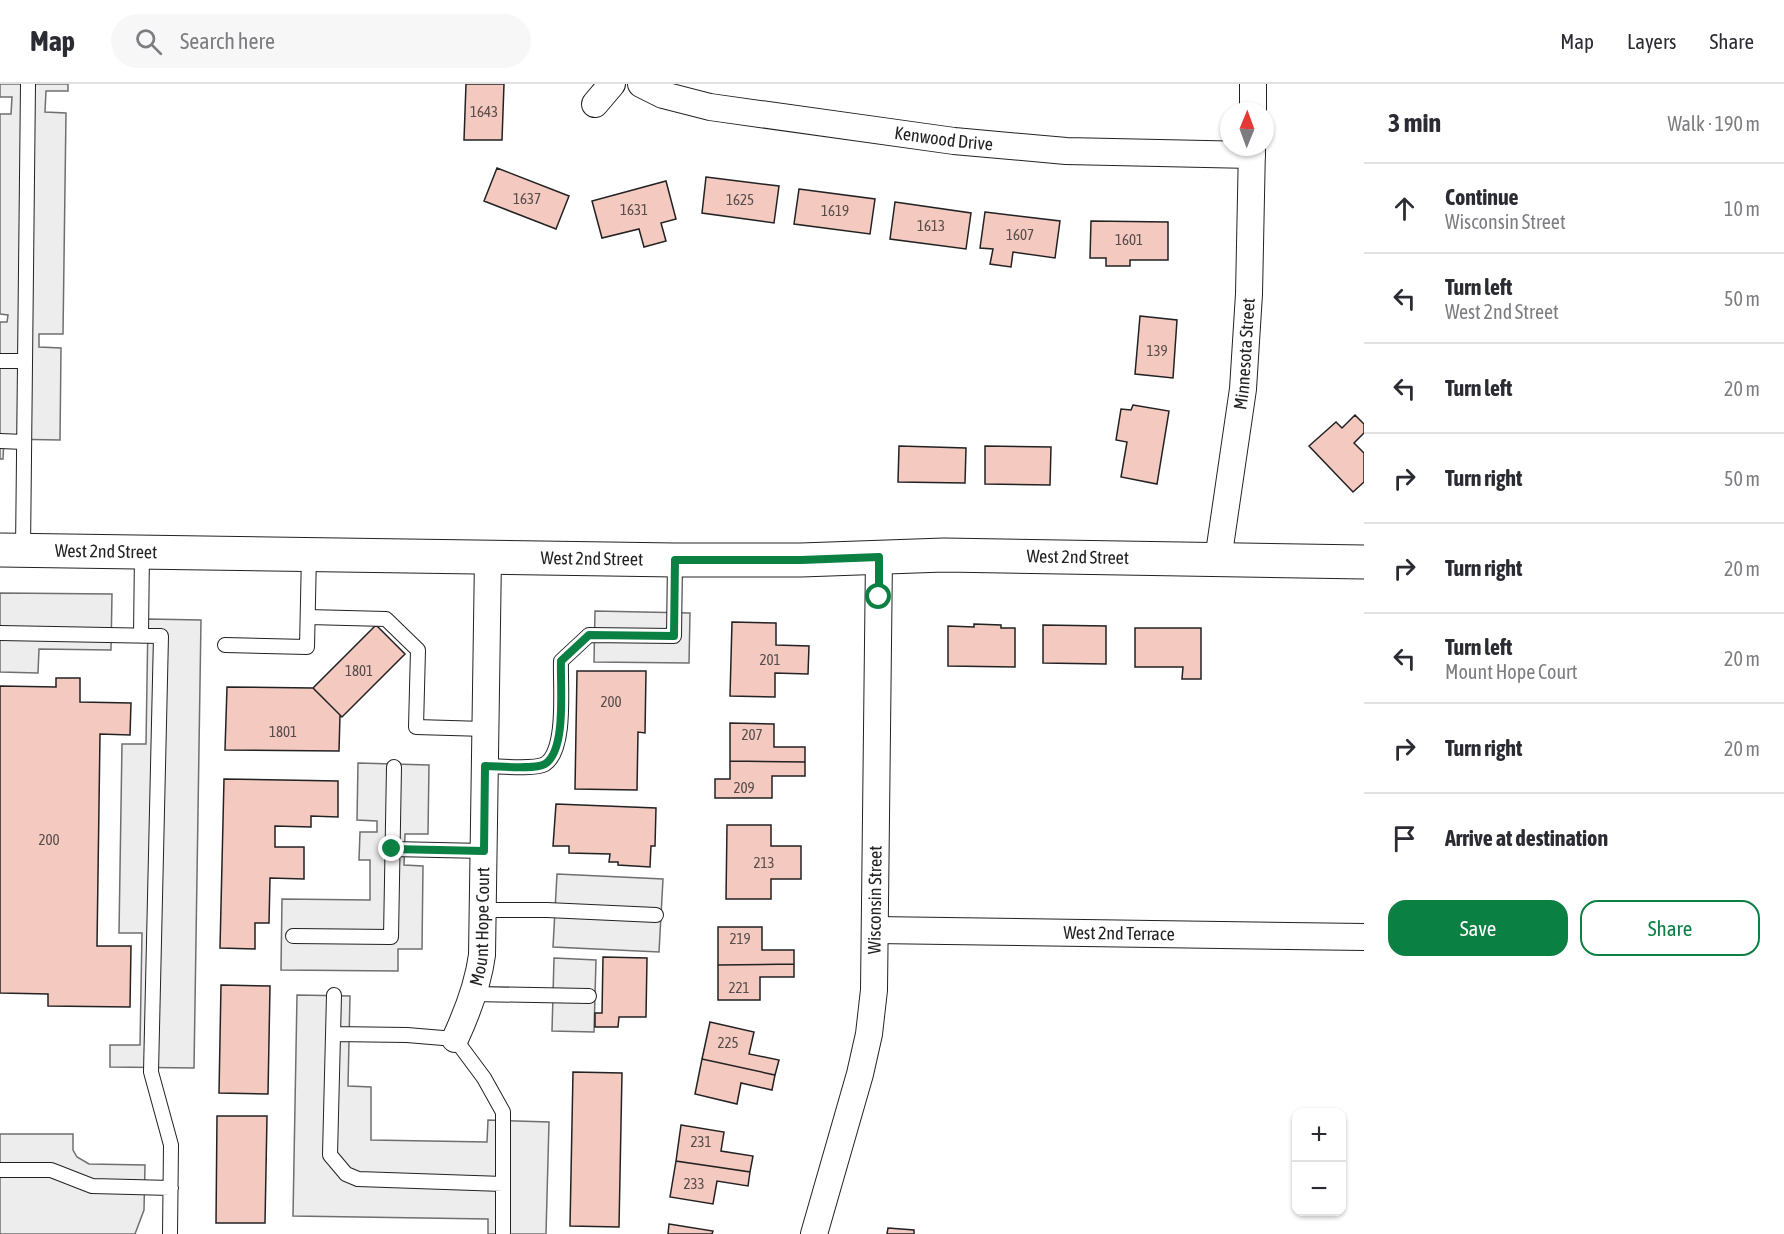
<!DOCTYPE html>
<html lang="en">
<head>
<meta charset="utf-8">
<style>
  :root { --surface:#fff; --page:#f7f7f7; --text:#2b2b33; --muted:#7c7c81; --line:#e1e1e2; --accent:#0b8043 }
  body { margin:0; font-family:"Asap Condensed",sans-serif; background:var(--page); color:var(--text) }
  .controls { position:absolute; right:18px; bottom:18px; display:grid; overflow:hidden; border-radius:12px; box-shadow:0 2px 4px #0004 }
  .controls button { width:54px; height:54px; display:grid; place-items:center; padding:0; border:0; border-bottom:2px solid var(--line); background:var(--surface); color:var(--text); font:30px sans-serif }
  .compass { position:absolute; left:1220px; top:18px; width:54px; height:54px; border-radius:50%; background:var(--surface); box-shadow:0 2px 4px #0004; rotate:1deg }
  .stop { position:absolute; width:18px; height:18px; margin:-14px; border:4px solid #0b8043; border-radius:50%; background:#fff }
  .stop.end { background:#0b8043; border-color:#fff; box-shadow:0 2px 6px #0008 }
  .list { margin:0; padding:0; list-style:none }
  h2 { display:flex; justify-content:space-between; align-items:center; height:78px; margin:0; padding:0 24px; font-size:26px }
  h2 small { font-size:20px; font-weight:400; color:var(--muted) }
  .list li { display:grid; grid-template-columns:39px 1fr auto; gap:18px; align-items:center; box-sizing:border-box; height:90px; padding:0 24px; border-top:2px solid var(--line) }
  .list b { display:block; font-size:22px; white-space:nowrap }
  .list p { margin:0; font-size:20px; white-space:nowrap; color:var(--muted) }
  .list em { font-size:20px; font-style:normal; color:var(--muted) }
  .actions { display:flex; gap:12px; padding:18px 24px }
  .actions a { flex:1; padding:14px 0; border:2px solid var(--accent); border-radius:18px; text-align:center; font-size:21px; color:var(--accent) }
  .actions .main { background:var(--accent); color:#fff }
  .icon { flex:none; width:33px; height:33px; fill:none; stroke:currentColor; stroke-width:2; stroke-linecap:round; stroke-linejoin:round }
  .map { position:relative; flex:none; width:1364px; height:1150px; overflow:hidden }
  header { display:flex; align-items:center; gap:36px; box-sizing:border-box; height:84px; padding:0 30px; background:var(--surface); border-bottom:2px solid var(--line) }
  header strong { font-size:28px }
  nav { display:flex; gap:33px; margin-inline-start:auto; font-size:21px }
  .search { width:420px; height:54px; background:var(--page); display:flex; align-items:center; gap:15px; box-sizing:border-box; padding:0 21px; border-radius:33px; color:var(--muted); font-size:22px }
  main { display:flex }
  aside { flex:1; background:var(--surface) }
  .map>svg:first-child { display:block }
  .parking { fill:#ededed; stroke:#6f6f6f; stroke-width:1.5 }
  .building { fill:#f3c9c0; stroke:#222; stroke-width:1.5 }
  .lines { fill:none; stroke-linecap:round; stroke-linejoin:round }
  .lane-casing { stroke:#222; stroke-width:16 }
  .street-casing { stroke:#222; stroke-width:28 }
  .secondary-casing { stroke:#222; stroke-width:35 }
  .lane { stroke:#fff; stroke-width:14 }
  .street { stroke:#fff; stroke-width:26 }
  .secondary { stroke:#fff; stroke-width:33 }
  .route { stroke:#0b8043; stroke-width:8 }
  .labels { text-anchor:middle; stroke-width:4.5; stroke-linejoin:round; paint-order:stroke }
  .number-label { font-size:15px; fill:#564c4a }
  .street-label { font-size:18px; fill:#222; stroke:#fff }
</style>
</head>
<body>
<header>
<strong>Map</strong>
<div class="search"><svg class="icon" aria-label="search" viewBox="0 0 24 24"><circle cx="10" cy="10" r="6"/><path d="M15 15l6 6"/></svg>Search here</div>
<nav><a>Map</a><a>Layers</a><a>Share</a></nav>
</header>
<main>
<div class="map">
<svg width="1364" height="1150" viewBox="0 0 1364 1150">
  <rect width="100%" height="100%" fill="#fff"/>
  <path class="parking" d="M0 0H68V7H46L45 28 66 29 63 250H39V263L61 264 60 356 4 355 3 375H0V238H7L8 231 0 230V30H11L12 13H0Z
    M0 509 112 510 111 566 39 565 38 589 0 588Z
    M595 527 690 529 689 579 594 578Z
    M148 535 201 536 194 984 110 983V961H140L142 849H119L122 660H146Z
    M358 679 429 681 428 750H405L404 781 423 782 422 865H398V887L281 886 282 815 370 816V776H359L360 748H377V737L357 736Z
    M557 790 663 795 659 868 553 863Z
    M554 874 596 876 594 948 552 947Z
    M297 911 350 912 348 1002 371 1003V1056L487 1058 488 1036 549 1038 546 1150H488V1135L293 1132Z
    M0 1050H73V1066L77 1073 89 1080 145 1081 144 1126 135 1150H0Z"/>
  <path class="building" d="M466 0H504L502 56H464Z
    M497 84 569 112 556 145 484 117Z
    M706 93 779 102 774 139 702 129Z
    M666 97 676 135 661 139 666 157 644 163 639 145 602 154 592 117Z
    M799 105 875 115 870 150 794 140Z
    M895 118 971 129 966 165 890 155Z
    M985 128 1060 137 1055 174 1013 168 1011 183 990 180 993 165 980 164Z
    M1091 137 1168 138V176H1130V182H1106V174H1090Z
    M1140 232 1177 236 1173 294 1135 290Z
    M1133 321 1169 327 1157 400 1121 393 1127 358 1116 356 1121 325 1131 326Z
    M1355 331 1364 340V349L1354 359 1364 369V398L1353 408 1309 362 1336 338 1342 344Z
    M899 362 966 364 965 399 898 398Z
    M985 362 1051 363 1050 401 985 400Z
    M732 538 776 539V561L809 562 808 590 775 589V613L730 612Z
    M974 540 1001 541V544H1015V583L948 582V542L974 543Z
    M376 541 405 570 342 633 313 604Z
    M1043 541 1106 542V580L1043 579Z
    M1135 544H1201V595H1182L1183 583H1135Z
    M577 587H646L645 649 638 648 637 706 575 705Z
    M56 594H80V618L131 619 130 651 100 650 97 862H131L130 923 48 922V910L0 909V602L56 603Z
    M227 603 313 604 340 631 339 667 225 666Z
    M730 639 774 640V663H805V678L730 677Z
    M730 677 805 678V692H772V714H715V695H730Z
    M224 695 338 697V733L311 732V743L275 742V763H304V795L270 794 269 839H255V865L220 864Z
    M556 720 656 724 655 762H651L650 783 618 781V778H609L610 770 569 769V762H553Z
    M727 741H771V762H801V795H771V815H726Z
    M718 843H762V866H794V880L718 881Z
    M603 873 647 874 646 933H619L618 943H595V929H602Z
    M794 880V893H760V916H718V881Z
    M221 901 270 902 268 1010 219 1009Z
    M710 938 754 948 749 970 779 976 775 991 702 975Z
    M702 975 775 991 772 1006 741 999 737 1020 695 1010Z
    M573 988 622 989 619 1143 570 1142Z
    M217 1032H267L265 1139H216Z
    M681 1041 724 1048 721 1067 753 1072 750 1088 676 1077Z
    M676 1077 750 1088 748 1102 717 1097 713 1120 670 1113Z
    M669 1140 713 1147 712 1150H668Z
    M888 1144 914 1146V1150H887Z"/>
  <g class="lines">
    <defs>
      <path id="lane" d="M0 277H25
        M0 357 24 358
        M23 466 28 0
        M308 533 386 535 418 566 416 643 485 645
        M0 549 161 552 151 988 171 1061 170 1150
        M141 551 142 468
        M225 561 307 563 309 470
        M485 682C499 682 534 686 545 680 567 666 560 601 561 577L589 551 674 552 675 476
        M392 765 484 767
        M483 826H547L656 831
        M293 852 391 853 394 683
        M474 910 589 912
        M334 911 330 1071 346 1090 358 1095 503 1100
        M333 950 407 951 455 955 484 994 503 1028V1150
        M0 1086H51L92 1102 171 1104"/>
      <g id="street">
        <path id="s1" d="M641 0 663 11 710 23 954 57 1066 67 1252 71"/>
        <path d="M595 20 612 0"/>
        <path d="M1253 27V0"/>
        <path id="s2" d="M1218 476 1243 305 1249 210 1252 63"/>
        <path id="s3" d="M875 846 1364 853"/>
        <path id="s4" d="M455 955C468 927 478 901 482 871L488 473"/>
        <path id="s5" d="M814 1150 860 990 869 950 874 906 879 473"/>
      </g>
      <g id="secondary">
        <path id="s6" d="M0 466 675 476H801L944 471 1364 478"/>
      </g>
    </defs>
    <use href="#lane" class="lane-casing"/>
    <use href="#street" class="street-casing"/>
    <use href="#secondary" class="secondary-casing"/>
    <use href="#lane" class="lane"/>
    <use href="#street" class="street"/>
    <use href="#secondary" class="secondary"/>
  </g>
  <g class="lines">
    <path class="route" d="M392 765 484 767 485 682C499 682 534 686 545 680 567 666 560 601 561 577L589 551 674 552 675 476H801L879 473V513"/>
  </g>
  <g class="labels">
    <g class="number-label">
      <text x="484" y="33">1643</text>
      <text x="527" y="120">1637</text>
      <text x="740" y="121">1625</text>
      <text x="634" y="131">1631</text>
      <text x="835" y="132">1619</text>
      <text x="931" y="147">1613</text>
      <text x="1020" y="156">1607</text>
      <text x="1129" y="161">1601</text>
      <text x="1157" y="272">139</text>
      <text x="770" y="581">201</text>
      <text x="359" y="592">1801</text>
      <text x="611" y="623">200</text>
      <text x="283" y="653">1801</text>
      <text x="752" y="656">207</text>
      <text x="744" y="709">209</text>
      <text x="49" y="761">200</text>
      <text x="764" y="784">213</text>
      <text x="740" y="860">219</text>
      <text x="739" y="909">221</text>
      <text x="728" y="964">225</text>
      <text x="701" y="1063">231</text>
      <text x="694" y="1105">233</text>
    </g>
    <g class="street-label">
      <text dy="6" stroke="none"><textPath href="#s1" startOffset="309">Kenwood Drive</textPath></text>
      <text dy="6" stroke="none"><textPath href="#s2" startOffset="208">Minnesota Street</textPath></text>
      <text dy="6" stroke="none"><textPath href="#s6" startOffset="106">West 2nd Street</textPath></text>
      <text dy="6" stroke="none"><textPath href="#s6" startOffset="1078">West 2nd Street</textPath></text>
      <text dy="6" stroke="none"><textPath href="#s6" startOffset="592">West 2nd Street</textPath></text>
      <text dy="6" stroke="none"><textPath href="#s5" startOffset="342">Wisconsin Street</textPath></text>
      <text dy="6" stroke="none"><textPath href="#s4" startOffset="117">Mount Hope Court</textPath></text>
      <text dy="6" stroke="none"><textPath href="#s3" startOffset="244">West 2nd Terrace</textPath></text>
    </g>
  </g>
</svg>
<div class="controls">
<button>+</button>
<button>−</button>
</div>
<svg class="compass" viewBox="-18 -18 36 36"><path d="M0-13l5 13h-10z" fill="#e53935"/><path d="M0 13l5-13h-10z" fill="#7c7c81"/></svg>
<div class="stop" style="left:879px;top:513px"></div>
<div class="stop end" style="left:392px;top:765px"></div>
</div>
<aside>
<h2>3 min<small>Walk · 190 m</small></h2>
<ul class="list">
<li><svg class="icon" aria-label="ahead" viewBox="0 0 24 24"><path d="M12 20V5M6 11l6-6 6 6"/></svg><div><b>Continue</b><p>Wisconsin Street</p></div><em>10 m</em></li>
<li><svg class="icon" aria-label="left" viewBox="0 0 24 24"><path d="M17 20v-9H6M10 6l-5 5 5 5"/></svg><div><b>Turn left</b><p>West 2nd Street</p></div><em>50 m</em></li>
<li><svg class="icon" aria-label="left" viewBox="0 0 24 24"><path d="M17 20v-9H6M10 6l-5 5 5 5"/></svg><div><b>Turn left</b></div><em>20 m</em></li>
<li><svg class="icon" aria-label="right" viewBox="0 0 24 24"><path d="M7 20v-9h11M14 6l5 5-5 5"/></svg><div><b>Turn right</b></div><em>50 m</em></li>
<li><svg class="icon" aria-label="right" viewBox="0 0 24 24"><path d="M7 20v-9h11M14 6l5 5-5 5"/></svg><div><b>Turn right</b></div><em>20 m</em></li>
<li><svg class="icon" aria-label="left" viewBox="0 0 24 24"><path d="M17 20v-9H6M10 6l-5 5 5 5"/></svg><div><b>Turn left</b><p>Mount Hope Court</p></div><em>20 m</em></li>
<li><svg class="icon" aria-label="right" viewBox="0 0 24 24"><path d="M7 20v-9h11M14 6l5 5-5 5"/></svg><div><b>Turn right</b></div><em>20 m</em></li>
<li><svg class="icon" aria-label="arrive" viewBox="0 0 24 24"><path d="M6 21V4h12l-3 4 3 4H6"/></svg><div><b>Arrive at destination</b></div></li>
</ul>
<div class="actions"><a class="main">Save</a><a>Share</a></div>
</aside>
</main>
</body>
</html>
